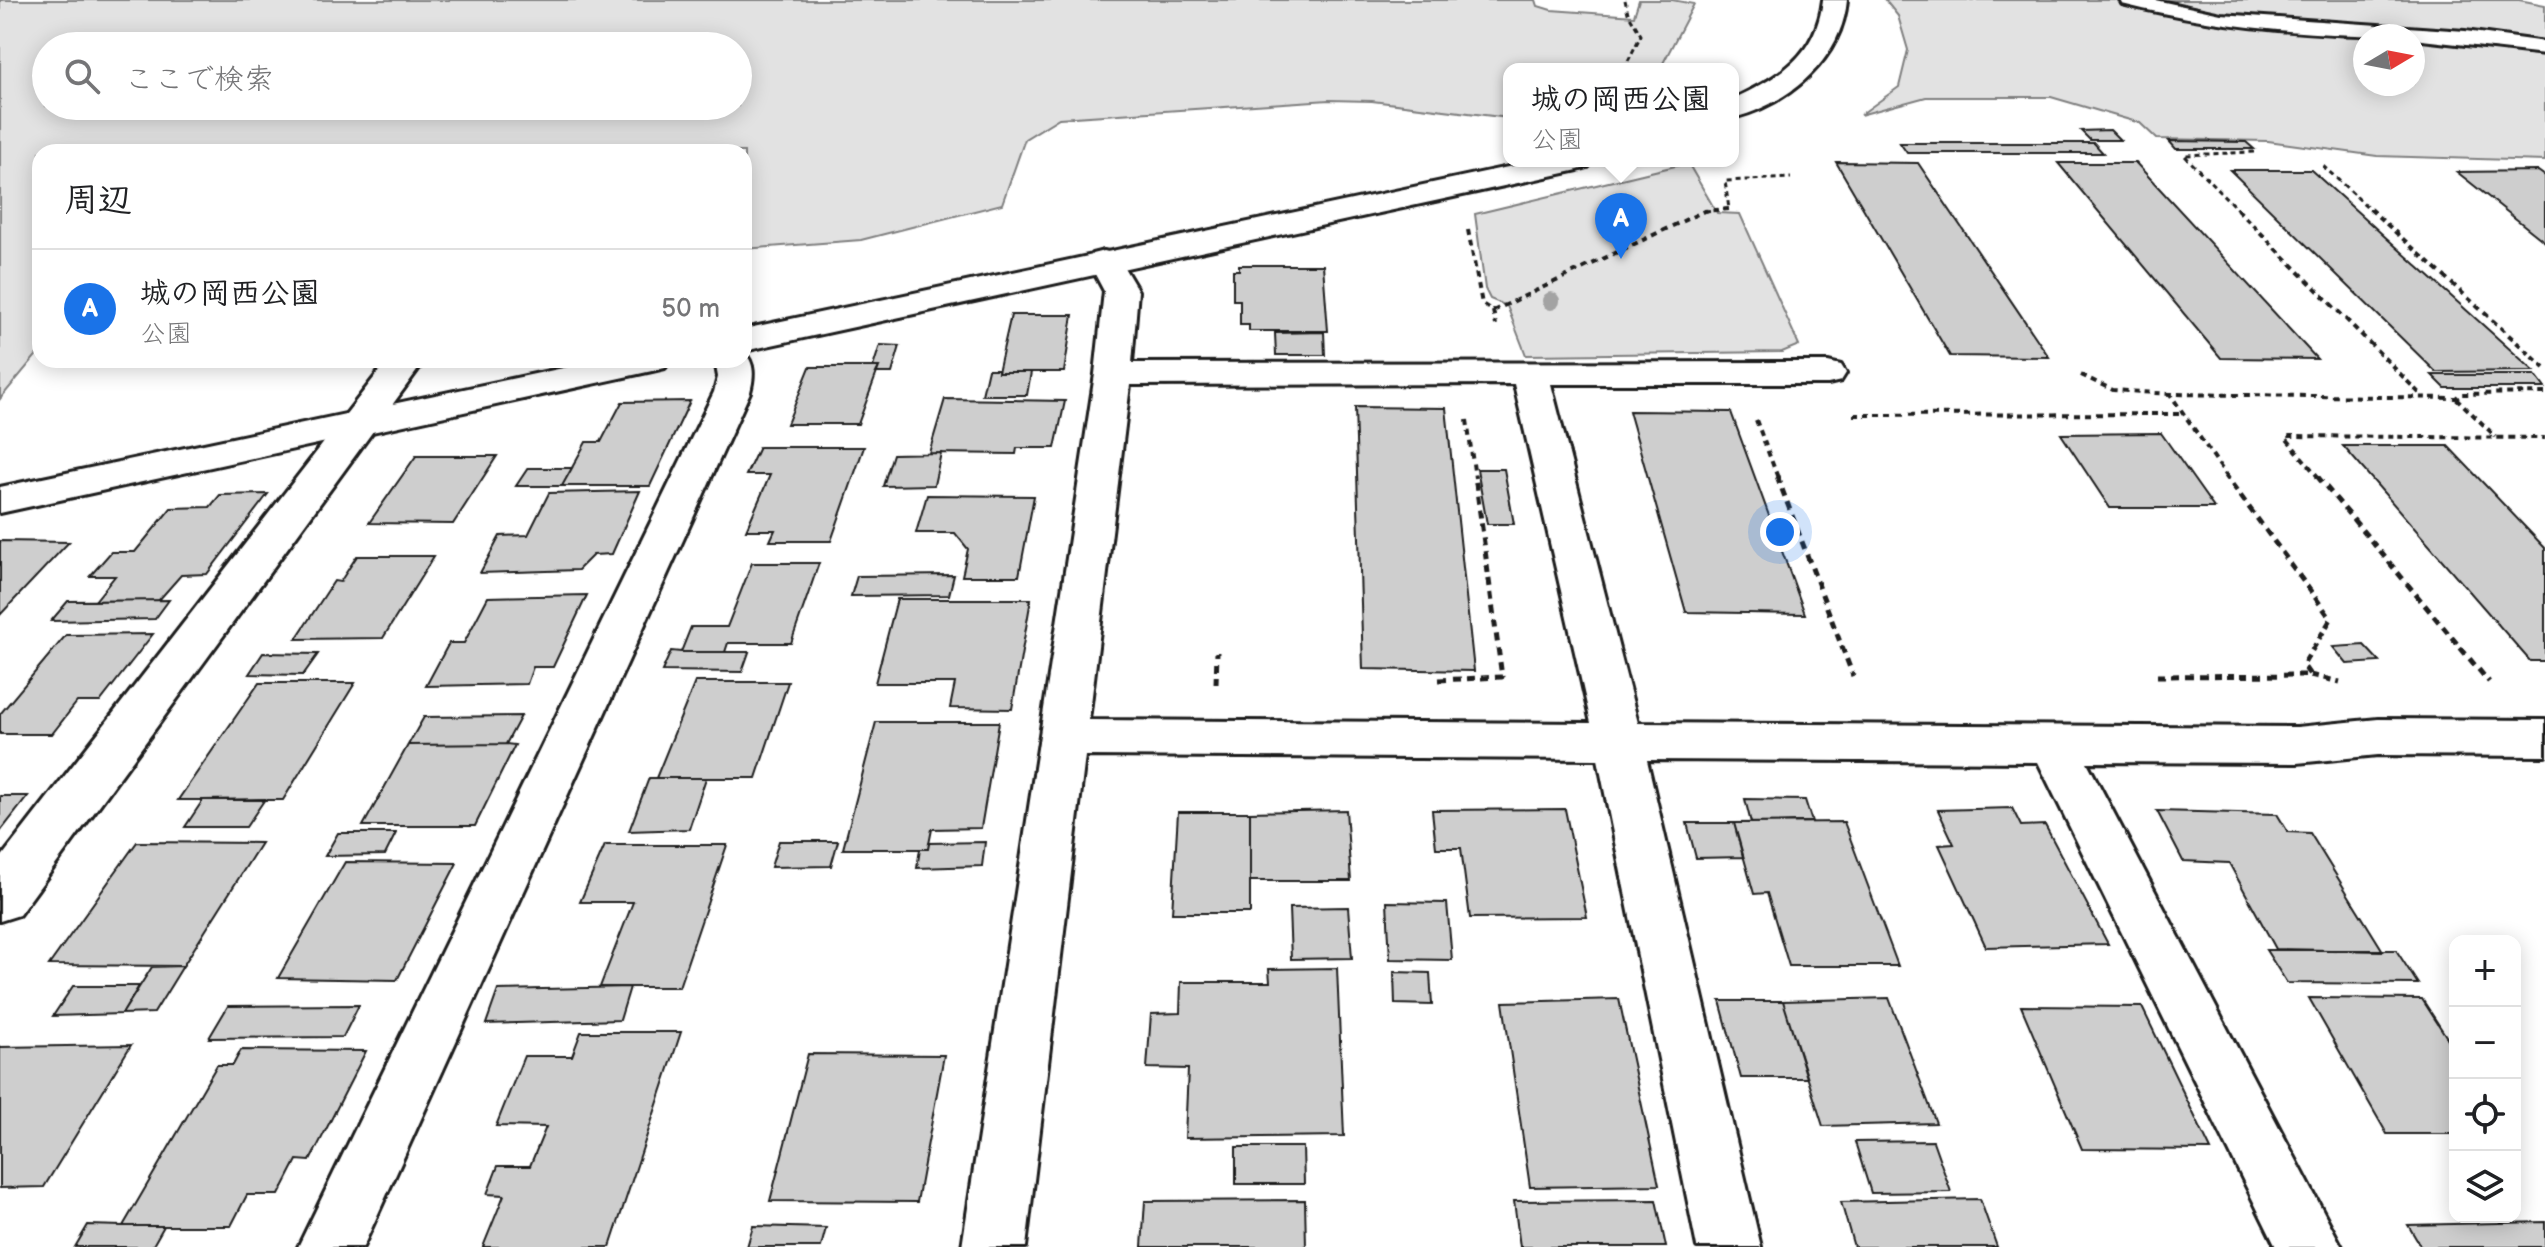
<!DOCTYPE html>
<html lang="ja">
<head>
<meta charset="utf-8">
<style>
  :root { --surface:#fff; --page:#f2f2f2; --text:#202124; --muted:#757577; --line:#e0e0e0; --accent:#1a73e8 }
  body { margin:0; font-family:"Balsamiq Sans","Klee One",sans-serif; background:var(--page); color:var(--text) }
  .controls { position:absolute; right:24px; bottom:24px; display:grid; overflow:hidden; border-radius:16px; box-shadow:0 4px 20px #0003 }
  .controls button { width:72px; height:72px; display:grid; place-items:center; padding:0; border:0; border-bottom:2px solid var(--line); background:var(--surface); color:var(--text); font:40px sans-serif }
  .compass { position:absolute; left:2353px; top:24px; width:72px; height:72px; border-radius:50%; background:var(--surface); box-shadow:0 4px 20px #0003; rotate:80deg }
  .you { position:absolute; left:1780px; top:532px; width:28px; height:28px; margin:-20px; border:6px solid #fff; border-radius:50%; background:#1a73e8; box-shadow:0 0 0 12px #1a73e833 }
  .badge { display:grid; place-items:center; width:52px; height:52px; border-radius:50%; background:var(--accent); color:#fff; font-size:26px; font-weight:700 }
  .pin { position:absolute; translate:-50% -66px; filter:drop-shadow(0 2px 4px #0008) }
  .pin::after { content:''; position:absolute; top:42px; width:28px; height:24px; background:inherit; clip-path:polygon(0 0,100% 0,50% 100%) }
  .popup { position:absolute; left:1503px; top:63px; width:236px; height:104px; box-sizing:border-box; display:grid; place-content:center; border-radius:16px; background:var(--surface); filter:drop-shadow(0 2px 6px #0005); font-size:26px; white-space:nowrap; color:var(--muted) }
  .popup b { font-size:30px; color:var(--text) }
  .popup::after { content:''; position:absolute; left:50%; top:100%; margin-left:-16px; border:16px solid transparent; border-top-color:var(--surface) }
  .list { margin:0; padding:0; list-style:none }
  h2 { display:flex; justify-content:space-between; align-items:center; height:104px; margin:0; padding:0 32px; font-size:34px }
  h2 small { font-size:26px; font-weight:400; color:var(--muted) }
  .list li { display:grid; grid-template-columns:52px 1fr auto; gap:24px; align-items:center; box-sizing:border-box; height:120px; padding:0 32px; border-top:2px solid var(--line) }
  .list b { display:block; font-size:30px; white-space:nowrap }
  .list p { margin:0; font-size:26px; white-space:nowrap; color:var(--muted) }
  .list em { font-size:26px; font-style:normal; color:var(--muted) }
  .icon { flex:none; width:44px; height:44px; fill:none; stroke:currentColor; stroke-width:2; stroke-linecap:round; stroke-linejoin:round }
  .map { position:relative; flex:none; width:2545px; height:1247px; overflow:hidden }
  .search { position:absolute; background:var(--surface); box-shadow:0 4px 20px #0003; left:32px; top:32px; width:720px; height:88px; display:flex; align-items:center; gap:20px; box-sizing:border-box; padding:0 28px; border-radius:44px; color:var(--muted); font-size:30px }
  .panel { position:absolute; background:var(--surface); box-shadow:0 4px 20px #0003; left:32px; top:144px; width:720px; height:224px; border-radius:24px }
  .map>svg:first-child { display:block }
  .green { fill:#e2e2e2; stroke:#7f7f7f; stroke-width:2; fill-rule:evenodd }
  .building { fill:#cecece; stroke:#1c1c1c; stroke-width:2 }
  .lines { fill:none; stroke-linecap:round; stroke-linejoin:round }
  .service-casing { stroke:#1c1c1c; stroke-width:6 }
  .minor-casing { stroke:#1c1c1c; stroke-width:6 }
  .tertiary-casing { stroke:#1c1c1c; stroke-width:6 }
  .path-far2 { stroke:#1c1c1c; stroke-width:3; stroke-dasharray:5 4; stroke-linecap:butt }
  .path-far1 { stroke:#1c1c1c; stroke-width:4; stroke-dasharray:6 5; stroke-linecap:butt }
  .path { stroke:#1c1c1c; stroke-width:5; stroke-dasharray:8 6; stroke-linecap:butt }
  .service { fill:#fff; fill-rule:evenodd }
  .minor { fill:#fff; fill-rule:evenodd }
  .tertiary { fill:#fff; fill-rule:evenodd }
  .tree { fill:#a3a3a3 }
</style>
</head>
<body>
<div class="map">
<svg width="2545" height="1247" viewBox="0 0 2545 1247">
  <rect width="100%" height="100%" fill="#fff"/>
  <filter id="ink" filterUnits="userSpaceOnUse"><feTurbulence type="fractalNoise" baseFrequency=".0125" numOctaves="2"/><feDisplacementMap in="SourceGraphic" scale="16" xChannelSelector="R" yChannelSelector="G"/><feConvolveMatrix kernelMatrix="1 2 1 2 8 2 1 2 1" color-interpolation-filters="sRGB"/></filter>
  <g filter="url(#ink)">
    <path class="green" d="M0 0H1536L1538 6 1551 10 1634 16 1639 0H1672L1694 4 1660 69H1509V118L1372 101 1329 100 1059 118 1025 139 1002 204 861 240 744 249V152H40V351L0 399ZM46 46H738V106H46Z
      M1885 0H2519L2545 5V161L2377 156 2268 141 2157 139 2140 123 2051 97H1926L1860 115 1899 87 1908 50 1898 16ZM2365 36H2413V84H2365Z
      M1688 163 1717 213 1740 214 1799 345 1782 352 1526 355 1507 306 1490 299 1485 289 1475 214Z"/>
    <path class="building" d="M2110 130 2120 140H2090L2081 131Z
      M2169 141 2246 142 2254 149H2176Z
      M1900 143H2094L2103 153H1907Z
      M1836 162 1918 163 2049 357 1950 356Z
      M2058 163H2136L2317 359 2221 358Z
      M2230 170H2311L2534 371 2436 372Z
      M2538 171 2545 176V242L2457 172Z
      M1239 265H1323L1328 331H1249V325H1240V300H1233V270H1239Z
      M1011 315H1073L1064 372H998Z
      M1324 332 1325 355H1276L1275 333Z
      M880 345 900 346 892 373H876L879 367H873Z
      M810 367H879L858 424H787Z
      M988 369H998V372H1031L1027 395H982Z
      M2432 375H2535L2545 388H2445Z
      M945 399 1065 401 1055 448H1017L1016 454 929 453Z
      M690 401 650 486H562L586 442H601L622 402Z
      M1355 407 1446 408 1474 671 1363 669Z
      M1629 411 1731 412 1805 614 1686 612Z
      M2161 433 2214 508H2110L2061 434Z
      M2343 446H2448L2545 548V661H2530Z
      M759 447H864L831 541H770L775 530H746L770 475H746Z
      M941 453 934 485 883 486 893 454Z
      M416 456H497L453 524 369 523Z
      M528 468H572L562 486H516Z
      M1477 469H1504L1514 524H1487Z
      M640 491 612 554 593 555 578 570 480 573 500 536 528 535 549 493Z
      M268 494 207 574 181 575 159 600 95 601 115 576H90L111 552H135L171 508 210 507 220 495Z
      M927 495 1034 496 1019 576H962L968 549 955 533H916Z
      M0 541 69 542 0 615Z
      M357 556H434L383 638 296 639 334 581 340 582Z
      M752 563H819L791 643H728L725 652H681L691 627H727Z
      M954 575 949 595 851 596 857 576Z
      M587 595 553 667H533L527 684 426 686 449 643H464L488 597Z
      M897 599H1031L1012 709 950 708 955 683H875Z
      M169 600 155 619 51 621 68 601Z
      M153 634 100 702H77L52 734H0V714L66 635Z
      M2364 645 2380 662 2347 664 2333 647Z
      M671 651 681 652H749L742 672 662 671Z
      M263 653 318 654 303 675 249 674Z
      M695 682H788L756 778H656Z
      M259 683H355L283 800H178Z
      M521 716 506 744 408 745 424 717Z
      M876 722H999L981 828 932 829 928 849H843Z
      M408 745 506 744 515 745 475 826H363Z
      M649 778H706L689 829 629 831Z
      M0 796H28L0 832Z
      M265 799 246 827H185L203 800Z
      M1745 799 1805 800 1812 822 1751 823Z
      M2012 808 2021 826 2045 825 2108 944 1986 947 1939 845 1954 844 1938 810Z
      M1565 809 1587 917 1470 918 1461 848H1436L1432 810Z
      M1346 810 1351 881H1250V812Z
      M2157 811 2277 814 2288 832 2310 833 2383 951 2276 949 2229 863 2183 861Z
      M1178 812H1250V913H1172Z
      M1844 822 1898 966H1789L1767 893 1754 894 1734 823Z
      M1687 823H1734L1743 857 1696 858Z
      M338 833H396L385 855 325 856Z
      M779 841H838L831 866 771 867Z
      M137 842 261 843 183 966 49 965Z
      M985 842 982 866 917 868 920 849H928L929 843Z
      M605 845H727L679 987H600L633 902H580Z
      M345 862 457 863 397 980 278 978Z
      M1387 902 1447 903 1452 960 1390 959Z
      M1348 907 1352 958 1291 959 1289 908Z
      M2266 950H2396L2418 984 2287 983Z
      M183 966 154 1013 122 1014 152 967Z
      M1337 968 1344 1136 1185 1138 1188 1069 1147 1068 1151 1014 1180 1013 1181 982H1270L1269 969Z
      M1394 972 1430 973 1432 1005 1395 1004Z
      M73 986H139L122 1014 53 1016Z
      M630 987 620 1020 486 1024 498 990Z
      M1889 998 1936 1123 1823 1126 1783 1001Z
      M2309 998 2422 999 2455 1050V1134H2387Z
      M1619 999 1659 1185 1530 1187 1503 1002Z
      M1720 1001H1783L1807 1078H1741Z
      M359 1005 343 1037 209 1038 228 1006Z
      M2021 1006 2142 1007 2211 1150 2082 1149Z
      M581 1032H681L610 1247H483L504 1195 487 1194 498 1166H530L546 1127 496 1126 524 1056H572Z
      M131 1045 44 1187 0 1188V1047Z
      M241 1050 366 1051 310 1161 297 1160 279 1195H247L231 1226H123L217 1065H233Z
      M808 1054 944 1055 917 1202 770 1201Z
      M1933 1141 1951 1192 1871 1193 1855 1142Z
      M1236 1147H1303L1304 1184H1236Z
      M1980 1199 1997 1247H1854L1841 1202Z
      M1305 1200 1306 1247H1142L1145 1201Z
      M1656 1200 1666 1247H1520L1514 1201Z
      M2545 1222V1247H2421L2408 1225Z
      M88 1225 123 1226H164L152 1247H75Z
      M753 1226 826 1228 821 1247H747Z"/>
    <g class="lines">
      <defs>
        <path id="service" d="M2120 0H2155L2221 14 2465 31 2545 42V54L2413 39V36C2314 36 2219 28 2122 4Z"/>
        <path id="minor" d="M1104 251 1116 254 1138 291 1132 363 1828 362 1841 365 1846 373 1841 381 1828 384H1551L1638 723 2297 727 2378 719 2545 720V756L2378 755 2297 763 2087 762 2342 1247H2276L2038 762 1647 760 1761 1247H1697L1598 759 1085 756 1026 1247H962L1095 374 1104 291 1088 261 1092 254ZM1514 384 1591 723 1089 720 1130 385Z
          M744 352C755 363 754 377 750 392L363 1247H298L714 392 718 377 715 360H744Z
          M388 360H425L19 915 0 921V859Z"/>
        <path id="tertiary" d="M1823 0H1847C1842 59 1789 104 1733 118V99C1781 76 1816 56 1823 0Z
          M1536 161H1593L1588 167 1578 170 744 351V329Z
          M601 360H670L665 368 652 371 0 513V487Z"/>
      </defs>
      <use href="#service" class="service-casing"/>
      <use href="#minor" class="minor-casing"/>
      <use href="#tertiary" class="tertiary-casing"/>
      <path class="path-far2" d="M1624 69 1641 35 1628 13 1625 0
        M2323 166 2372 211
        M1705 211 1729 209 1725 181 1791 178
        M2239 211 2184 155 2254 152"/>
      <path class="path-far1" d="M2237 209 2423 397
        M2370 209 2545 368
        M1468 230 1482 304 1493 311 1496 325
        M1493 311 1704 211 1729 209
        M2081 375 2113 390 2170 394
        M2456 398 2496 437
        M1854 415 2180 414
        M1467 420 1475 478
        M1756 420 1778 478
        M2228 478 2170 394 2456 398 2460 394 2545 393
        M2319 478 2286 438 2288 436 2545 438"/>
      <path class="path" d="M1777 476 1853 676
        M2317 476 2489 682
        M2310 675 2340 682
        M2157 676 2310 675 2303 665 2331 619 2226 476
        M1439 680 1502 677 1475 476
        M1216 684 1217 652"/>
      <use href="#service" class="service"/>
      <use href="#minor" class="minor"/>
      <use href="#tertiary" class="tertiary"/>
    </g>
    <circle class="tree" cx="1551" cy="301" r="9"/>
  </g>
</svg>
<div class="controls">
<button>+</button>
<button>−</button>
<button><svg class="icon" aria-label="locate" viewBox="0 0 24 24"><circle cx="12" cy="12" r="6"/><path d="M12 2v4M12 18v4M2 12h4M18 12h4"/></svg></button>
<button><svg class="icon" aria-label="layers" viewBox="0 0 24 24"><path d="M12 4l9 5-9 5-9-5zM3 14l9 5 9-5"/></svg></button>
</div>
<svg class="compass" viewBox="-18 -18 36 36"><path d="M0-13l5 13h-10z" fill="#e53935"/><path d="M0 13l5-13h-10z" fill="#757577"/></svg>
<div class="you"></div>
<div class="pin badge" style="left:1621px;top:259px">A</div>
<div class="popup"><b>城の岡西公園</b>公園</div>
<div class="search"><svg class="icon" aria-label="search" viewBox="0 0 24 24"><circle cx="10" cy="10" r="6"/><path d="M15 15l6 6"/></svg>ここで検索</div>
<section class="panel">
<h2>周辺<small></small></h2>
<ul class="list">
<li><span class="badge">A</span><div><b>城の岡西公園</b><p>公園</p></div><em>50 m</em></li>
</ul>
</section>
</div>
</body>
</html>
